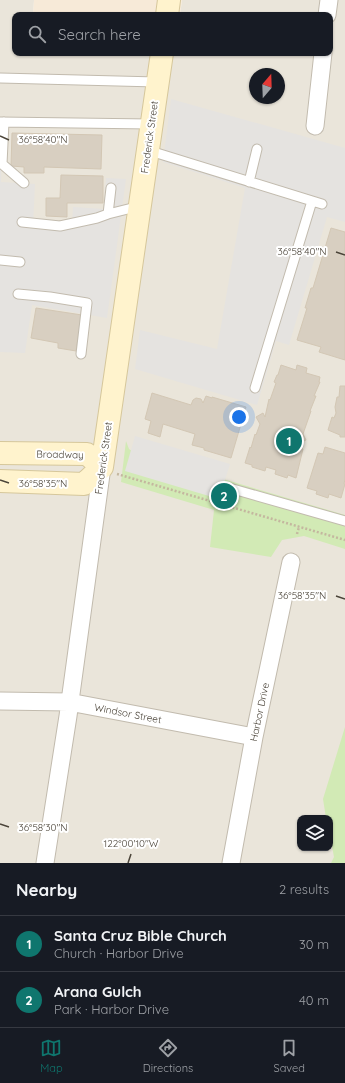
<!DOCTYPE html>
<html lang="en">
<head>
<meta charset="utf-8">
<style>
  :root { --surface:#171b24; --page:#20242c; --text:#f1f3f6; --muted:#9ea1a6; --line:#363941; --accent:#0f766e }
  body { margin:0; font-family:Quicksand,sans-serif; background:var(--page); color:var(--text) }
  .controls { position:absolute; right:12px; bottom:12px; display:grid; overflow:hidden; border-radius:8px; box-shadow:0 1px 3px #0004 }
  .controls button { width:36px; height:36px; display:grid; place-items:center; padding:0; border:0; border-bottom:1px solid var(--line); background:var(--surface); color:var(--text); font:20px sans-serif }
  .compass { position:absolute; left:249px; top:68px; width:36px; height:36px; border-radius:50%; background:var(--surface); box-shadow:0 1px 3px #0004; rotate:19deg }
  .you { position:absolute; left:239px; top:417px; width:14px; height:14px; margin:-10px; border:3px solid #fff; border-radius:50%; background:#1a73e8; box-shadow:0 0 0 6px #1a73e833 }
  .badge { display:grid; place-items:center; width:26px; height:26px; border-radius:50%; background:var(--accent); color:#fff; font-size:13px; font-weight:700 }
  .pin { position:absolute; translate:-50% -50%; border:2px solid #fff; box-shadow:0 1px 4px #0006 }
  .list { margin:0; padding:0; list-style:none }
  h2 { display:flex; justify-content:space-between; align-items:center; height:52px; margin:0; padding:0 16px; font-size:17px }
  h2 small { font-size:13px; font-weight:400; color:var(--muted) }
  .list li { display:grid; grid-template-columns:26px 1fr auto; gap:12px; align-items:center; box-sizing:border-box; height:56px; padding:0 16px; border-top:1px solid var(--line) }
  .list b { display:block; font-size:15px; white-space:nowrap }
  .list p { margin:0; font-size:13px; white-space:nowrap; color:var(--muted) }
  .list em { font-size:13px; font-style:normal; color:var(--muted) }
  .icon { flex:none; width:22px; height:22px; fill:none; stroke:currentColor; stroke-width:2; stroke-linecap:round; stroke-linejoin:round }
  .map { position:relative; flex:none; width:345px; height:863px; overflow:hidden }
  .search { position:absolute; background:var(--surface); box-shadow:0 1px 3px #0004; left:12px; right:12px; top:12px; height:44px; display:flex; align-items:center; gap:10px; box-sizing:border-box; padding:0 14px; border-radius:8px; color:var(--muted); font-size:15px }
  .sheet { height:164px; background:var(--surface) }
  nav { display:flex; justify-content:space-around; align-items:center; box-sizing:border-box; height:56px; border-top:1px solid var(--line); background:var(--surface); font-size:11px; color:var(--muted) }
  nav a { display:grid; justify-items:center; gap:2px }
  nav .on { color:var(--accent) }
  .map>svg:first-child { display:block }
  .residential { fill:#eae5da; fill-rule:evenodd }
  .commercial { fill:#f7ead8 }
  .green { fill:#d2eab5 }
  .parking { fill:#e5e3e0 }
  .building { fill:#d8cfc1; stroke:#d3c7b4 }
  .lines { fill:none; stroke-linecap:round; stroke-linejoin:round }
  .service-casing { stroke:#c2bbae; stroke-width:11 }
  .minor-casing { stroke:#c2bbae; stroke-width:19 }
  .secondary-casing { stroke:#d6c79b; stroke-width:24 }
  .path { stroke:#c4b79f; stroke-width:2.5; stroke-dasharray:2 2; stroke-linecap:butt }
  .service { stroke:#fff; stroke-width:9 }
  .minor { stroke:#fff; stroke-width:17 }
  .secondary { stroke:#fff3cd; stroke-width:22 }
  .ticks { fill:none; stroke:#4b4439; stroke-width:1.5 }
  .labels { text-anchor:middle; stroke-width:4; stroke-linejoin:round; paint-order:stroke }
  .street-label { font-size:10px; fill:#4b4439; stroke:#fff }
  .ticks-label { font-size:10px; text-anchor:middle; fill:#4b4439; stroke:#fff; stroke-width:4; stroke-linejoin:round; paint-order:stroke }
</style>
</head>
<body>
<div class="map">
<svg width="345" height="863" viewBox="0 0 345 863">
  <rect width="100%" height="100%" fill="#f6f3ec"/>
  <path class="residential" d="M0 0H34L33 15H15V53H330V15H180L182 0H345V863H0ZM255 74H279V98H255ZM300 818H330V848H300Z"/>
  <path class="commercial" d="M34 0H182L180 15H33Z"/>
  <path class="green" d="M126 441 129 449 135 453 345 515V549L304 536 282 540 271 557 210 547 214 510 121 482Z
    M345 727V863H331L334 857 330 836V818H326L323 799Z"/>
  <path class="parking" d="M171 99 345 148V222L327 217 289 345 276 341 257 405 135 369 140 330 217 349 245 188 163 162Z
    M0 131H3L1 182 35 184 33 226 72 228 73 207 104 209 106 178 126 179 107 318 32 305 25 353 0 352Z
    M135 436 230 464 219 499 125 471Z"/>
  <path class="building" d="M12 133 102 135 101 169 44 167V173H24V167L11 166Z
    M61 175 103 176V203H67V217L46 216V198H60Z
    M331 228 345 232V360L319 352 321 347 297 340 307 308H305L311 288H313Z
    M36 308 82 315 76 351 58 348V343L31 338Z
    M281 365 296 370 297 365 307 368 306 373 320 377 319 382H320L314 396H316L310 411H311L303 434 306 440 300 443 299 448 303 449 296 478 288 475 287 478 275 474 276 470 266 467 265 471 252 467V465L245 463 250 447 251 448 255 434 256 435 260 424 256 417 263 413 265 417 269 399 270 400 276 383 274 382 277 375H278Z
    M340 386H345V437H340V435L328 430 332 417 334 418 336 413 335 407 337 397H339Z
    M152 393 191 405 193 400 196 398 201 399 203 403 206 396 212 398V397L246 407 231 458 204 450V448L192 445 195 434 163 424 160 437 148 433 151 421 145 419Z
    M325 447 345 453V479L344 484H345L341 498 329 494 328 498 316 494 317 491 307 488 318 453 323 454Z"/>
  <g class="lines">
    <defs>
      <path id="service" d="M0 78 157 82
        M0 122 151 124
        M4 122 2 164 24 183
        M147 150 322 204
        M249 182 257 149
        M108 214 140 206
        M22 222 60 226 97 218 108 214 111 188
        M0 260 20 262
        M18 294 50 297 87 303 81 354
        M255 388 312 201
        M226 487 345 521"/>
      <path id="minor" d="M327 15 329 0
        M315 126 323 53
        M0 701 69 702 254 737
        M45 863 68 716 102 467
        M231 863 254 737 291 562"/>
      <path id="secondary" d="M167 15 169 0
        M0 453 87 454 102 467
        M102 467 162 53
        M0 481 84 484 102 467"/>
    </defs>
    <use href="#service" class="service-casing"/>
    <use href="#minor" class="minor-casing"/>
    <use href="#secondary" class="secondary-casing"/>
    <path class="path" d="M117 474 345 540
      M297 534 299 527"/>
    <use href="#service" class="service"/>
    <use href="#minor" class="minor"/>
    <use href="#secondary" class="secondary"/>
  </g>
  <path class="ticks" d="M0 136 9 140M336 252 345 255M0 480 9 483M336 596 345 599M0 824 9 827M128 863 131 854"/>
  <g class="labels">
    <g class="street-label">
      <text transform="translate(149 137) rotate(-82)" y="4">Frederick Street</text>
      <text transform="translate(60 454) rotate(1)" y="4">Broadway</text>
      <text transform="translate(103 458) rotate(-82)" y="4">Frederick Street</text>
      <text transform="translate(259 712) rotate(-78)" y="4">Harbor Drive</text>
      <text transform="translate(128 713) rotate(11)" y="4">Windsor Street</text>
    </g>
  </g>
  <g class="ticks-label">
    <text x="43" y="143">36°58'40"N</text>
    <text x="302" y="255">36°58'40"N</text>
    <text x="43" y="487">36°58'35"N</text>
    <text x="302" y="599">36°58'35"N</text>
    <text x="43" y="831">36°58'30"N</text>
    <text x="131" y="847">122°00'10"W</text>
  </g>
</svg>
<div class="controls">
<button><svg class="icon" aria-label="layers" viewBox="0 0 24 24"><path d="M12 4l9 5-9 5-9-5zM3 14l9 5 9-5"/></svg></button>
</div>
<svg class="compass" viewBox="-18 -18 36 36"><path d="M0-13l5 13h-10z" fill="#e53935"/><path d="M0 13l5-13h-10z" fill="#9ea1a6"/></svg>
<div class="you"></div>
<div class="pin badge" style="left:289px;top:441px">1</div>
<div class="pin badge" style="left:224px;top:496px">2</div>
<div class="search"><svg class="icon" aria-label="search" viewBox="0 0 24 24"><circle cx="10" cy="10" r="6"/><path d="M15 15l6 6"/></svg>Search here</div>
</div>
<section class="sheet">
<h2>Nearby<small>2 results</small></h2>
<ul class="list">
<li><span class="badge">1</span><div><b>Santa Cruz Bible Church</b><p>Church · Harbor Drive</p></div><em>30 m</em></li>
<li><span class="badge">2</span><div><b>Arana Gulch</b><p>Park · Harbor Drive</p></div><em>40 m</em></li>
</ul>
</section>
<nav>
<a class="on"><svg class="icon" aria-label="map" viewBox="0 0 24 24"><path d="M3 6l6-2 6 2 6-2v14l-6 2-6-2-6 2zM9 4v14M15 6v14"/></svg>Map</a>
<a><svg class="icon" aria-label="directions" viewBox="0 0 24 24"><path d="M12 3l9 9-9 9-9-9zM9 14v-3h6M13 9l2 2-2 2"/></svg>Directions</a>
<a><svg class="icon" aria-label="saved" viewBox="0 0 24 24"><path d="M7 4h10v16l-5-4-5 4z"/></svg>Saved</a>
</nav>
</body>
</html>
